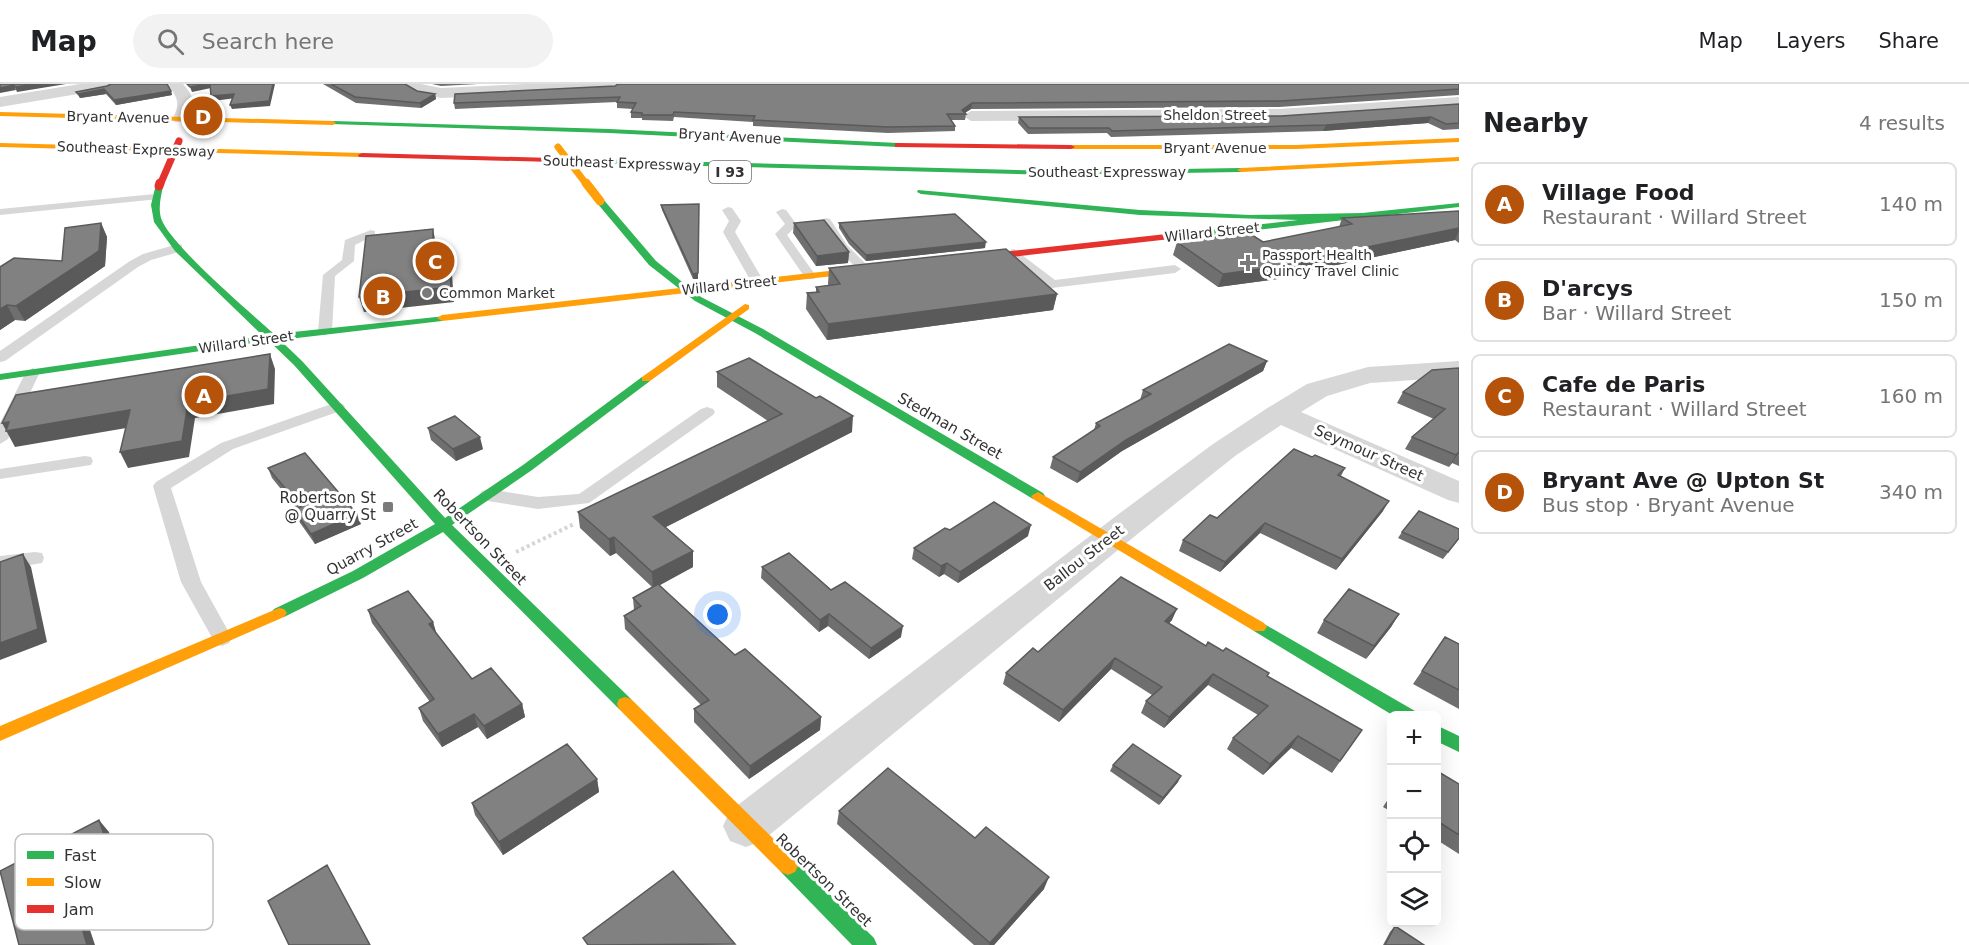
<!DOCTYPE html>
<html lang="en">
<head>
<meta charset="utf-8">
<style>
  :root { --surface:#fff; --page:#f2f2f2; --text:#202124; --muted:#757577; --line:#e0e0e0; --accent:#b45309 }
  body { margin:0; font-family:"DejaVu Sans",sans-serif; background:var(--page); color:var(--text) }
  .controls { position:absolute; right:18px; bottom:18px; display:grid; overflow:hidden; border-radius:9px; box-shadow:0 6px 24px #0002 }
  .controls button { width:54px; height:54px; display:grid; place-items:center; padding:0; border:0; border-bottom:2px solid var(--line); background:var(--surface); color:var(--text); font:30px sans-serif }
  .you { position:absolute; left:718px; top:531px; width:21px; height:21px; margin:-15px; border:4px solid #fff; border-radius:50%; background:#1a73e8; box-shadow:0 0 0 9px #1a73e833 }
  .badge { display:grid; place-items:center; width:39px; height:39px; border-radius:50%; background:var(--accent); color:#fff; font-size:20px; font-weight:700 }
  .pin { position:absolute; translate:-50% -50%; border:3px solid #fff; box-shadow:0 2px 6px #0006 }
  .list { margin:0; padding:0; list-style:none }
  h2 { display:flex; justify-content:space-between; align-items:center; height:78px; margin:0; padding:0 24px; font-size:26px }
  h2 small { font-size:20px; font-weight:400; color:var(--muted) }
  .list li { display:grid; grid-template-columns:39px 1fr auto; gap:18px; align-items:center; box-sizing:border-box; height:84px; margin:0 12px 12px; padding:0 12px; border:2px solid var(--line); border-radius:9px }
  .list b { display:block; font-size:22px; white-space:nowrap }
  .list p { margin:0; font-size:20px; white-space:nowrap; color:var(--muted) }
  .list em { font-size:20px; font-style:normal; color:var(--muted) }
  .icon { flex:none; width:33px; height:33px; fill:none; stroke:currentColor; stroke-width:2; stroke-linecap:round; stroke-linejoin:round }
  .map { position:relative; flex:none; width:1459px; height:861px; overflow:hidden }
  header { display:flex; align-items:center; gap:36px; box-sizing:border-box; height:84px; padding:0 30px; background:var(--surface); border-bottom:2px solid var(--line) }
  header strong { font-size:28px }
  nav { display:flex; gap:33px; margin-inline-start:auto; font-size:21px }
  .search { width:420px; height:54px; background:var(--page); display:flex; align-items:center; gap:15px; box-sizing:border-box; padding:0 21px; border-radius:33px; color:var(--muted); font-size:22px }
  main { display:flex }
  aside { flex:1; background:var(--surface) }
  .map>svg:first-child { display:block }
  .lines { fill:none; stroke-linecap:round; stroke-linejoin:round }
  .path { stroke:#d6d6d6; stroke-width:4; stroke-dasharray:3 3; stroke-linecap:butt }
  .lane { fill:#d7d7d7; fill-rule:evenodd }
  .street { fill:#d7d7d7; fill-rule:evenodd }
  .fast { fill:#30b455; fill-rule:evenodd }
  .slow { fill:#ff9f0a; fill-rule:evenodd }
  .jam { fill:#e5322d; fill-rule:evenodd }
  .slow-bridge-far1 { stroke:#ff9f0a; stroke-width:7 }
  .slow-bridge { stroke:#ff9f0a; stroke-width:9 }
  .jam-bridge-far1 { stroke:#e5322d; stroke-width:7 }
  .jam-bridge { stroke:#e5322d; stroke-width:9 }
  .wall { fill:#6f6f6f }
  .shaded-wall { fill:#5a5a5a }
  .building { fill:#818181; stroke:#5a5a5a; stroke-width:1.5 }
  .poi-dot { fill:#7a7a7a; stroke:#fff; stroke-width:2 }
  .labels { text-anchor:middle; stroke-width:6; stroke-linejoin:round; paint-order:stroke }
  .far-street-label { font-size:14px; fill:#333; stroke:#fff }
  .shield { fill:#fff; stroke:#707070; stroke-width:1.5 }
  .shield-label { font-size:14px; font-weight:bold; fill:#333 }
  .far-poi-label { font-size:14px; fill:#333; stroke:#fff; text-anchor:start }
  .street-label { font-size:15px; fill:#333; stroke:#fff }
  .poi-label { font-size:15px; fill:#333; stroke:#fff; text-anchor:end }
  .key { fill:#fff; stroke:#c2c2c2; stroke-width:1.5 }
  .key-label { font-size:16px; fill:#333 }
</style>
</head>
<body>
<header>
<strong>Map</strong>
<div class="search"><svg class="icon" aria-label="search" viewBox="0 0 24 24"><circle cx="10" cy="10" r="6"/><path d="M15 15l6 6"/></svg>Search here</div>
<nav><a>Map</a><a>Layers</a><a>Share</a></nav>
</header>
<main>
<div class="map">
<svg width="1459" height="861" viewBox="0 0 1459 861">
  <rect width="100%" height="100%" fill="#fff"/>
  <g class="lines">
    <path class="path" d="M516 468 574 440"/>
    <path class="lane" d="M155 110 160 113 159 115 0 131V125Z
      M728 123 732 124 741 137 735 148 764 198 763 201H753L723 148 729 137 722 126Z
      M782 125 786 126 797 141 787 151 816 192 814 195H806L775 150 785 140 776 128Z
      M826 134 830 135 847 161 869 183 871 186 869 189H861L839 166 820 137Z
      M371 146 375 147V151L355 161 354 177 335 192 332 247 325 251 320 250 318 247 323 191 342 176 345 156Z
      M178 160 182 161V167L151 176 138 183 5 277 0 278V267L130 177 143 170Z
      M1014 165 1055 196 1175 181 1181 185 1175 189 1052 204 1047 203 1010 172V166Z
      M33 284 40 288 8 355 0 360V339L26 288Z
      M337 318 343 320 345 323 343 326 233 365 171 404 201 498 232 554 229 559 222 562 215 559 181 498 153 402 156 398 221 359Z
      M707 323 713 325 715 328 713 331 589 419 538 425 488 417 482 415 479 411 482 407 488 405 538 413 579 410 701 325Z
      M85 372 91 373 93 377 91 381 0 395V385Z
      M35 468 42 469 44 474 42 479 0 486V472Z"/>
    <path class="street" d="M80 0H116L108 5 0 23V13Z
      M167 0H183C195 13 197 23 187 38H175L173 34C181 19 177 12 167 0Z
      M401 0H421L441 4 526 0H623L615 5 441 14 419 10Z
      M1459 13V23L1279 35 971 37 963 32 971 27 1279 25Z
      M1459 277V293L1370 299 1327 312 1301 328 1459 397V419L1448 416 1281 341 1235 372 1140 448 762 757 746 763 730 757 723 742 730 727 1116 432 1213 360 1269 323 1307 300 1368 283Z"/>
    <path class="fast" d="M333 37 609 45 898 59 902 61 898 63 609 49 331 40Z
      M590 75 1053 87 1241 84 1245 86 1241 88 1053 91 587 79V75Z
      M156 100 163 102C161 113 158 123 161 134 169 160 251 229 274 250L446 232 447 234 442 237 280 256 302 277 445 434 523 381 642 293H650V297L532 386 452 441 631 615 633 620 631 625 625 627 619 625 443 448 363 494 284 533H274L271 529 274 525 353 487 435 440 294 281 269 257 0 296V290L263 252 175 167 154 138 151 121Z
      M918 106 1140 126 1250 131 1362 129 1459 119V123L1203 152 1199 149 1200 147 1298 136 1140 131 921 110 917 108Z
      M597 115H603L656 177 701 213 763 245 1043 409 1045 412 1043 415H1033L755 249 695 217 649 181 597 119Z
      M1259 537 1415 627 1417 632H1394L1254 547 1251 543 1254 539Z
      M1436 641 1459 652V668L1436 657Z
      M788 773 795 776 874 854 877 861H852L781 788 778 782 781 776Z"/>
    <path class="slow" d="M0 28 333 37 336 39 333 41 0 32Z
      M1459 54V58L1296 65H1071L1067 63 1071 61H1296Z
      M0 59 362 69 366 71 362 73 0 63Z
      M1459 73V77L1241 88 1237 86 1241 84Z
      M873 182 876 183V187L442 237 437 234 442 231Z
      M745 220 749 221V225L650 297H642V293Z
      M1038 408 1264 539 1267 543 1264 547H1254L1033 415 1031 412Z
      M279 524 284 525 287 529 284 533 0 657V642Z
      M625 613 631 615 795 776 798 782 795 788 788 791 781 788 619 625 617 620 619 615Z"/>
    <path class="jam" d="M898 59 1071 61 1075 63 1071 65 895 63V59Z
      M362 69 590 75 594 77 590 79 359 73 358 71Z
      M1203 146 1207 149 1206 151 966 178 961 175 966 172Z"/>
    <path class="slow-bridge-far1" d="M558 63 587 101"/>
    <path class="slow-bridge" d="M586 99 600 117"/>
    <path class="jam-bridge-far1" d="M160 101 179 57"/>
    <path class="jam-bridge" d="M159 102 160 99"/>
  </g>
  <path class="wall" d="M323 0H405L417 7 435 10 436 15 421 24 356 19Z
    M432 0H478L441 2Z
    M1459 0V11L1279 23 971 25 965 29 966 30 965 36H951L955 42V47L888 49 753 42V38L674 33 673 37 642 36V34H631V28L633 25 617 24V18L455 25 454 19 615 2Z
    M107 2 171 7 172 11 116 21 106 10 80 14 76 8Z
    M1459 20V45L1443 46 1428 39 1323 47 1111 53 1107 49 1028 50 1018 39 1019 33 1281 32Z
    M661 121 698 195H693L662 126Z
    M1459 127V159L1455 156 1294 190 1292 193 1218 203 1173 171 1177 158H1263L1339 143 1342 134Z
    M101 139 107 153 105 182 25 237 15 236 0 246V183L62 177Z
    M794 139 849 168 848 179 816 182 793 149Z
    M839 139 985 164 866 177 849 160 839 144Z
    M829 184 1057 210 1053 226 827 256 806 225 807 209 816 208V203L829 202 828 200Z
    M1267 277 1263 287 1122 367 1077 399 1050 384 1053 373 1094 346 1096 339 1140 316 1143 306Z
    M1459 284V382L1452 379 1449 383 1405 365 1412 353 1434 335 1397 319 1403 308Z
    M717 288 852 348 666 443 693 467V483L659 501 735 571 821 633 820 646 749 695 694 638V625L701 621 625 545 624 532 634 526 633 514 652 503 616 469 610 472 580 444 578 428 768 337 717 303Z
    M428 344 483 365 456 377 431 356Z
    M1312 373 1345 384 1341 392 1383 427 1336 486 1260 449 1220 488 1179 467 1183 456Z
    M268 384 361 440 315 460 298 436 294 426 297 425 272 394Z
    M1459 445V455L1443 475 1398 454 1402 448Z
    M950 446 1028 452 958 499 944 490 939 493 912 475 914 464Z
    M762 483 831 506 901 553 869 575 828 542 819 548 761 494Z
    M368 526 433 538 436 550 472 595 522 620 525 633 487 655 478 643 442 663 423 637 419 624 430 618 372 539Z
    M1399 530 1391 543 1366 575 1317 549 1324 536Z
    M1172 536 1169 539 1206 562 1268 592 1362 646 1332 689 1291 664 1263 691 1227 665 1233 654 1258 631 1208 601 1164 644 1141 629 1146 617 1152 611 1111 585 1059 638 1003 600 1006 589 1038 568Z
    M1445 553 1459 560V625L1413 600Z
    M1113 681 1178 698 1159 721 1110 687Z
    M1437 687 1459 700V770L1437 756Z
    M597 695 599 708 503 771 475 731 472 719Z
    M1392 709V728L1383 723Z
    M839 727 975 754 1044 805 994 861H974L837 740Z
    M1395 842 1424 861H1383L1390 848Z"/>
  <path class="shaded-wall" d="M36 0H66L17 8 15 3Z
    M210 0 211 4 192 8 190 3Z
    M273 0H275L270 22 232 25 230 21Z
    M14 1 16 6 0 9V4Z
    M104 5 106 10 80 14 78 10Z
    M171 7 172 11 116 21 114 16Z
    M234 10 236 14 213 17 211 12Z
    M435 10 436 15 421 24 420 19Z
    M972 19 971 25 963 30 962 26Z
    M1431 33 1428 39 1323 47 1326 41Z
    M699 125 698 195H693V190Z
    M101 139 107 153 105 182 25 237 16 222Z
    M1459 144V147L1455 156 1294 190 1292 193 1218 203 1223 190 1295 178Z
    M433 145 436 160V179L433 164Z
    M986 158 985 164 866 177V171Z
    M448 162 451 177 454 218 364 228 359 213Z
    M849 168 848 179 816 182 817 172Z
    M1057 210 1053 226 827 256 828 240Z
    M7 221 15 236 0 246V225Z
    M270 270 275 285 274 320 195 334 189 373 128 384 120 368 188 319Z
    M1267 277 1263 287 1122 367 1077 399 1080 388 1126 356Z
    M130 326 138 342 15 363 2 339Z
    M853 332 852 348 654 449 653 433Z
    M480 353 483 365 456 377 453 365Z
    M1459 368 1452 379 1449 383 1456 371Z
    M1389 417 1383 427 1336 486 1342 475Z
    M357 430 361 440 315 460 311 450Z
    M1265 439 1260 449 1220 488 1225 478Z
    M1031 441 1028 452 958 499 960 488Z
    M614 453 616 469 610 472 609 455Z
    M693 467V483L653 505 652 488Z
    M23 470 31 483 47 558 0 576V559Z
    M947 479 944 490 939 493 941 482Z
    M1177 525 1172 536 1161 548 1165 537Z
    M829 530 828 542 819 548 820 536Z
    M1399 530 1391 543 1366 575 1374 562Z
    M433 538 437 551 429 540Z
    M903 542 901 553 869 575 871 564Z
    M1115 574 1111 585 1059 638 1063 626Z
    M1213 590 1208 601 1164 644 1169 633Z
    M522 620 525 633 487 655 484 642Z
    M474 630 478 643 442 663 438 650Z
    M821 633 820 646 749 695 750 682Z
    M1298 652 1291 664 1263 691 1270 680Z
    M1181 692 1178 698 1159 721 1163 714Z
    M597 695 599 708 503 771 499 758Z
    M99 736 109 748 119 778 81 798 87 816 81 819 95 861H87L71 806 70 786Z
    M1049 793 1044 805 994 861H989L990 859Z"/>
  <path class="building" d="M0 0H36L15 3 14 1 0 4Z
    M111 0H167L171 7 114 16 104 5 78 10 76 8 107 2Z
    M187 0H209L190 3Z
    M210 0H273L269 17 230 21 234 10 211 12Z
    M331 0H405L417 7 435 10 420 19 355 13Z
    M618 0H1459V5L1281 17 972 19 962 26 966 30H947L955 42 888 43 753 36 755 32 674 28 673 31H642V29L631 28 636 19 617 18 620 13 454 19 455 10 615 2Z
    M1459 20V39L1446 40 1431 33 1326 41 1112 47 1109 44H1029L1019 33 1281 32Z
    M699 120 698 189 693 190 661 121Z
    M1459 127V144L1295 178 1298 180 1223 190 1177 158 1249 149 1263 158 1352 140 1342 134Z
    M955 130 986 158 866 171 849 154 839 139Z
    M824 136 849 168 817 172 794 139Z
    M101 139 99 167 16 222 7 221 0 225V183L14 174 62 177 65 144Z
    M433 145V164L448 162 451 203 359 213 366 152Z
    M1006 165 1057 210 828 240 807 209 819 208 816 203 840 200 829 184Z
    M1229 260 1267 277 1126 356 1080 388 1053 373 1100 342 1096 339 1151 310 1143 306Z
    M270 270 268 305 188 319 182 357 120 368 130 326 6 347 9 338 2 339 16 311Z
    M749 274 816 314 820 312 853 332 653 433 693 467 652 488 614 453 609 455 578 428 782 330 717 288Z
    M1459 284V368L1456 371 1412 353 1445 325 1403 308 1432 286Z
    M455 332 480 353 453 365 428 344Z
    M1294 365 1312 373 1315 371 1345 384 1338 391 1389 417 1342 475 1265 439 1225 478 1183 456 1210 431 1217 434Z
    M305 369 357 430 311 450 294 426 301 423 268 384Z
    M994 418 1031 441 960 488 947 479 941 482 914 464 945 444 950 446Z
    M1419 427 1459 445V454L1448 468 1402 448Z
    M789 469 831 506 845 498 903 542 871 564 829 530 820 536 762 483Z
    M23 470 38 545 0 559V478Z
    M1121 493 1177 525 1165 537 1206 562 1208 558 1223 567 1226 564 1269 589 1267 592 1362 646 1340 677 1298 652 1270 680 1233 654 1268 622 1213 590 1169 633 1146 617 1162 603 1115 574 1063 626 1006 589 1033 564 1038 568Z
    M658 500 735 571 745 565 821 633 750 682 694 625 709 616 624 532 641 522 633 514Z
    M1349 505 1399 530 1374 562 1324 536Z
    M408 507 433 538 429 540 472 595 491 584 522 620 484 642 474 630 438 650 419 624 434 615 368 526Z
    M1445 553 1459 560V606L1422 587Z
    M567 660 597 695 499 758 472 719Z
    M1133 660 1181 692 1163 714 1113 681Z
    M888 684 975 754 986 743 1049 793 990 859 839 727Z
    M1437 687 1459 700V751L1437 737Z
    M99 736 109 765 70 786 76 803 71 806 87 861H19L0 787Z
    M327 781 370 861H289L268 817Z
    M673 787 735 860 588 861 583 854Z
    M1395 842 1424 861H1385Z"/>
  <g class="poi-dot">
    <path d="M1245 170h6v6h6v6h-6v6h-6v-6h-6v-6h6z"/>
    <circle cx="427" cy="209" r="6"/>
    <rect x="382" y="417" width="12" height="12" rx="3"/>
  </g>
  <g class="labels">
    <g class="far-street-label">
      <text x="1215" y="36">Sheldon Street</text>
      <text transform="translate(118 33) rotate(1)" y="5">Bryant Avenue</text>
      <text transform="translate(730 52) rotate(3)" y="5">Bryant Avenue</text>
      <text x="1215" y="69">Bryant Avenue</text>
      <text transform="translate(136 65) rotate(2)" y="5">Southeast Expressway</text>
      <text transform="translate(622 79) rotate(2)" y="5">Southeast Expressway</text>
      <text x="1107" y="93">Southeast Expressway</text>
      <text transform="translate(1212 148) rotate(-6)" y="5">Willard Street</text>
      <text transform="translate(729 201) rotate(-6)" y="5">Willard Street</text>
      <text transform="translate(246 258) rotate(-8)" y="5">Willard Street</text>
    </g>
    <rect class="shield" x="709" y="77" width="42" height="22" rx="4.5"/>
    <g class="shield-label">
      <text x="730" y="93">I 93</text>
    </g>
    <g class="far-poi-label">
      <text x="1262" y="176">Passport Health<tspan x="1262" dy="16">Quincy Travel Clinic</tspan></text>
      <text x="439" y="214">Common Market</text>
    </g>
    <g class="street-label">
      <text transform="translate(950 342) rotate(30)" y="5">Stedman Street</text>
      <text transform="translate(1369 369) rotate(24)" y="5">Seymour Street</text>
      <text transform="translate(480 453) rotate(46)" y="5">Robertson Street</text>
      <text transform="translate(372 463) rotate(-29)" y="5">Quarry Street</text>
      <text transform="translate(1084 474) rotate(-38)" y="5">Ballou Street</text>
      <text transform="translate(824 796) rotate(44)" y="5">Robertson Street</text>
    </g>
    <g class="poi-label">
      <text x="376" y="419">Robertson St<tspan x="376" dy="17">@ Quarry St</tspan></text>
    </g>
  </g>
  <rect x="15" y="750" width="198" height="96" rx="9" class="key"/>
  <rect x="27" y="767" width="27" height="8" fill="#30b455"/>
  <rect x="27" y="794" width="27" height="8" fill="#ff9f0a"/>
  <rect x="27" y="821" width="27" height="8" fill="#e5322d"/>
  <g class="key-label">
    <text x="64" y="777">Fast</text>
    <text x="64" y="804">Slow</text>
    <text x="64" y="831">Jam</text>
  </g>
</svg>
<div class="controls">
<button>+</button>
<button>−</button>
<button><svg class="icon" aria-label="locate" viewBox="0 0 24 24"><circle cx="12" cy="12" r="6"/><path d="M12 2v4M12 18v4M2 12h4M18 12h4"/></svg></button>
<button><svg class="icon" aria-label="layers" viewBox="0 0 24 24"><path d="M12 4l9 5-9 5-9-5zM3 14l9 5 9-5"/></svg></button>
</div>
<div class="you"></div>
<div class="pin badge" style="left:204px;top:311px">A</div>
<div class="pin badge" style="left:383px;top:212px">B</div>
<div class="pin badge" style="left:435px;top:177px">C</div>
<div class="pin badge" style="left:203px;top:32px">D</div>
</div>
<aside>
<h2>Nearby<small>4 results</small></h2>
<ul class="list">
<li><span class="badge">A</span><div><b>Village Food</b><p>Restaurant · Willard Street</p></div><em>140 m</em></li>
<li><span class="badge">B</span><div><b>D'arcys</b><p>Bar · Willard Street</p></div><em>150 m</em></li>
<li><span class="badge">C</span><div><b>Cafe de Paris</b><p>Restaurant · Willard Street</p></div><em>160 m</em></li>
<li><span class="badge">D</span><div><b>Bryant Ave @ Upton St</b><p>Bus stop · Bryant Avenue</p></div><em>340 m</em></li>
</ul>
</aside>
</main>
</body>
</html>
